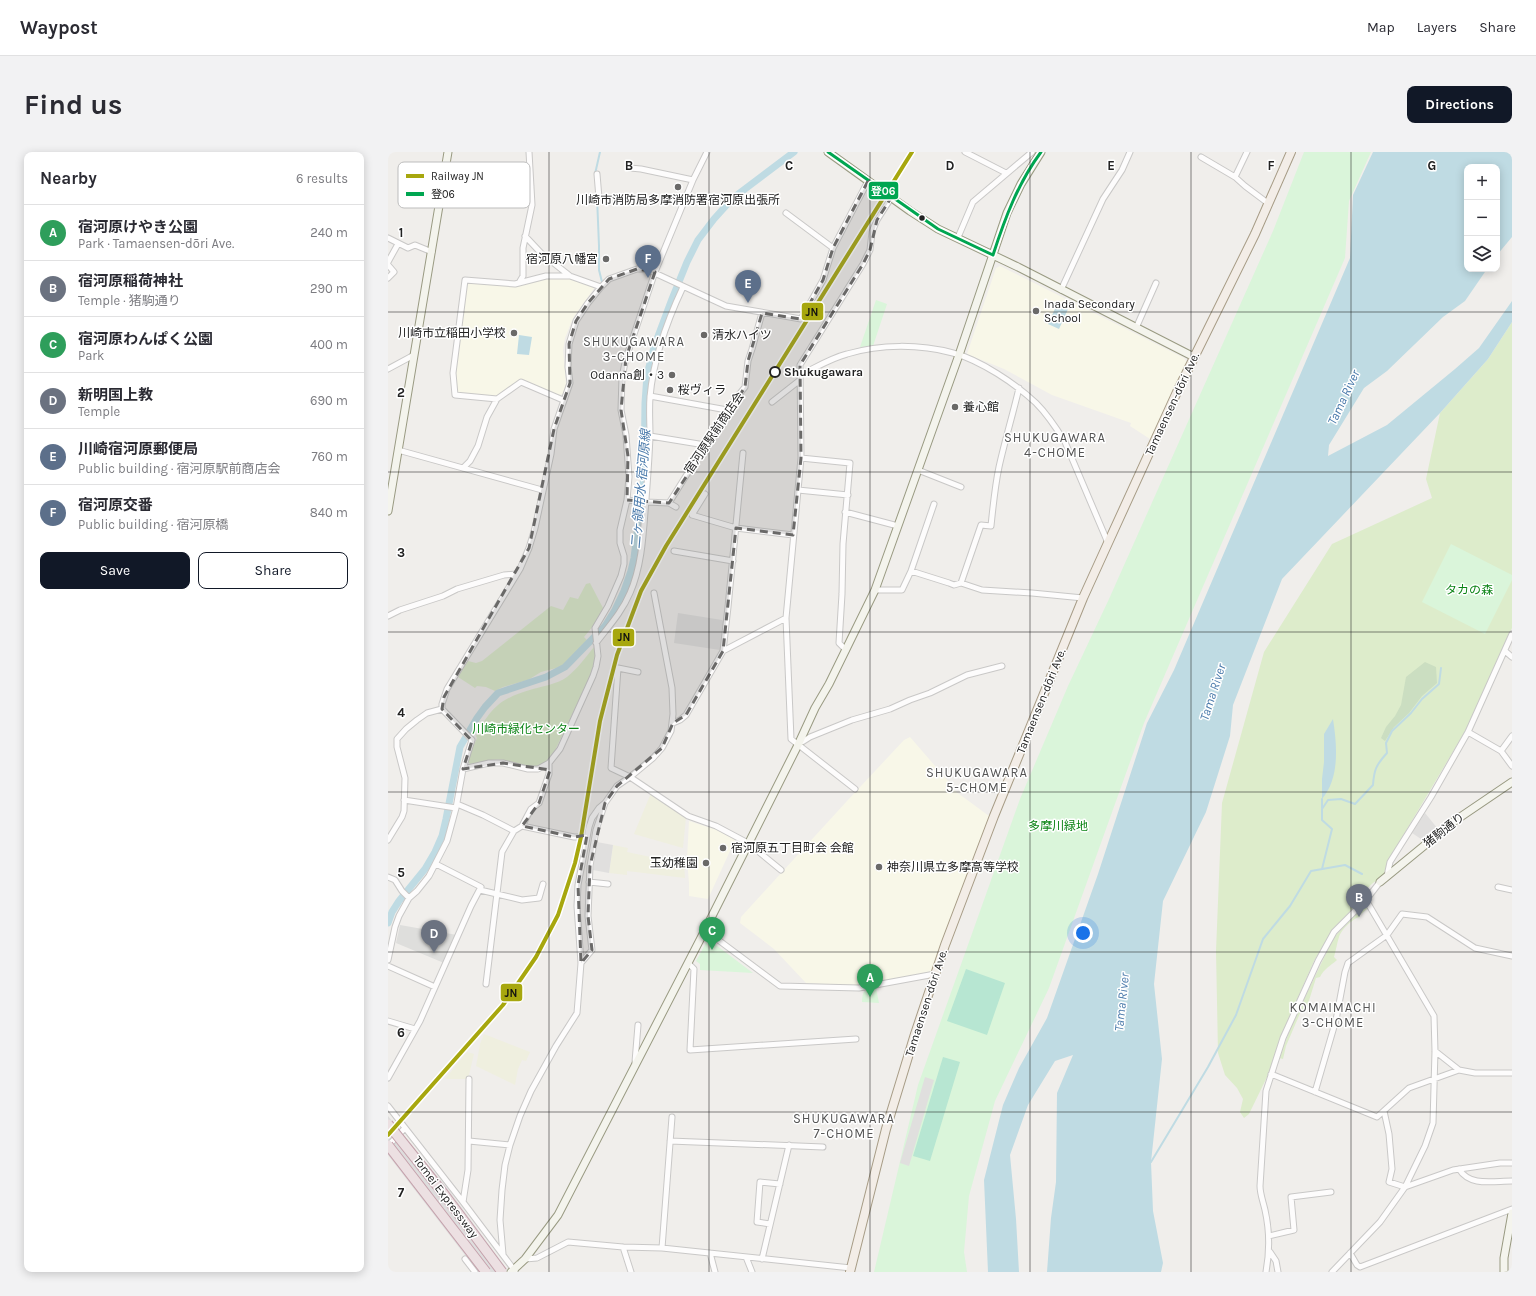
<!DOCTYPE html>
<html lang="en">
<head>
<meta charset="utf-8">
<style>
  :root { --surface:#fff; --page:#f2f2f3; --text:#2b2b33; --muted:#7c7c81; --line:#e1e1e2; --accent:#111827 }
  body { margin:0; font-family:Karla,"Noto Sans JP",sans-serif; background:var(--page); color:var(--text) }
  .controls { position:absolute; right:12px; top:12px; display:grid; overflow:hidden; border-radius:8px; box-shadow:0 2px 10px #0003 }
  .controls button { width:36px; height:36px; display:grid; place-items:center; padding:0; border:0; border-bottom:1px solid var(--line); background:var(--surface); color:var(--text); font:20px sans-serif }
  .you { position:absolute; left:695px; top:781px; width:14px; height:14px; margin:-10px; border:3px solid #fff; border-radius:50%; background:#1a73e8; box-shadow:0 0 0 6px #1a73e833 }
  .badge { display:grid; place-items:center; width:26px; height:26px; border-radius:50%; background:var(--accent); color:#fff; font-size:13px; font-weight:700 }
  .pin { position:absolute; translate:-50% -33px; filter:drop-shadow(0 1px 2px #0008) }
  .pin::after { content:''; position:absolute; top:21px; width:14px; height:12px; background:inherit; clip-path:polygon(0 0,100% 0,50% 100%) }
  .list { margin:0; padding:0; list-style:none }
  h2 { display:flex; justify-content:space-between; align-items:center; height:52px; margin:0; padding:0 16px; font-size:17px }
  h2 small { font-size:13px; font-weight:400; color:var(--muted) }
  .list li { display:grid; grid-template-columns:26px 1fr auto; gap:12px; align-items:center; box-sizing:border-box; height:56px; padding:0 16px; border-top:1px solid var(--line) }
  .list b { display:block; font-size:15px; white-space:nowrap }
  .list p { margin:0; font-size:13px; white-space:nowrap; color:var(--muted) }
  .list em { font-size:13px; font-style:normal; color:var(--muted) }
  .actions { display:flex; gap:8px; padding:12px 16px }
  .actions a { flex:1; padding:9px 0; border:1px solid var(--accent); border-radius:8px; text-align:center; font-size:14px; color:var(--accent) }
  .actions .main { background:var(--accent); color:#fff }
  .icon { flex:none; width:22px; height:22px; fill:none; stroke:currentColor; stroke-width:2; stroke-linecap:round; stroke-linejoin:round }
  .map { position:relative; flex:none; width:1124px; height:1120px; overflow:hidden; border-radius:8px }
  header { display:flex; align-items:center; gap:24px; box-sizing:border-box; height:56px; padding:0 20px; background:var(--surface); border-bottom:1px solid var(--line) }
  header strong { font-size:19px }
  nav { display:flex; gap:22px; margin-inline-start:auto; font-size:14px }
  .intro { display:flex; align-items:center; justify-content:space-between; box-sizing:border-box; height:96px; padding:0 24px }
  h1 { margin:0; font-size:28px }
  .button { padding:10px 18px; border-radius:8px; background:var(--accent); color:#fff; font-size:14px; font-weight:700 }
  main { display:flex; gap:24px; padding:0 24px }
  aside { flex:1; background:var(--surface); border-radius:8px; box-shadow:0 2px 10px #0003 }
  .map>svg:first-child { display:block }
  .education { fill:#f8f7e8 }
  .religious { fill:#dededc }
  .farmland { fill:#efefdf }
  .grass { fill:#ddeccb }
  .forest { fill:#cbdec1 }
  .park { fill:#daf5da }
  .pitch { fill:#b7e6d2 }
  .parking { fill:#e0dfde }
  .water { fill:#bfdbe3 }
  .pier { fill:#dedddd }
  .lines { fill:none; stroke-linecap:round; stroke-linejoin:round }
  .stream { stroke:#bfdbe3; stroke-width:2 }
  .canal { stroke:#bfdbe3; stroke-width:7 }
  .street-casing { stroke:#c9c8c7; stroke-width:7 }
  .secondary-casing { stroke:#999a82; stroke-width:9 }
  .primary-casing { stroke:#a79c86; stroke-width:10 }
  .street { stroke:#fdfcfc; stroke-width:5 }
  .secondary { stroke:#f4f4ed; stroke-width:7 }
  .primary { stroke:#f3ede7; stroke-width:8 }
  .highway-bridge-casing { stroke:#c5a2ac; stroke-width:11; stroke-linecap:butt }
  .highway-bridge { stroke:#ece0e2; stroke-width:9 }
  .bus-1-casing { stroke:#fff; stroke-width:6 }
  .bus-1 { stroke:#00a651; stroke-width:3 }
  .rail-1-casing { stroke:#fff; stroke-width:7 }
  .rail-1 { stroke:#a7a70e; stroke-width:4 }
  .marked { fill:#6a6968; fill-opacity:0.2; stroke:#6a6968; stroke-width:3; stroke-dasharray:8 5; stroke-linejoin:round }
  .grid { fill:none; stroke:#222; stroke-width:1; stroke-opacity:0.55 }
  .poi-dot { fill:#6a6968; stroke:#fff; stroke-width:1.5 }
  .bus-dot { fill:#222; stroke:#fff; stroke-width:1.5 }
  .stop-dot { fill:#fff; stroke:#222; stroke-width:2 }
  .labels { text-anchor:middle; stroke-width:3; stroke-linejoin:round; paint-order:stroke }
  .poi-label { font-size:12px; fill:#222; stroke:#fff; text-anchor:start }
  .stop-label { font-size:12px; font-weight:bold; fill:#222; stroke:#fff; text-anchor:start }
  .street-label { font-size:12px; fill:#222; stroke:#fff }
  .park-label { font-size:12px; fill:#0c8416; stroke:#fff }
  .neighbourhood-label { font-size:13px; letter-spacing:1px; fill:#555; stroke:#fff }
  .water-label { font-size:13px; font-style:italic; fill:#4a7aab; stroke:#fff }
  .key { fill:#fff; stroke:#bdbdbd; stroke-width:1 }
  .key-label { font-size:11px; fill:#222 }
  .grid-label { font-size:13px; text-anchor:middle; font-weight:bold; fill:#222; stroke:#fff; stroke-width:3; stroke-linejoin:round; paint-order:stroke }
  .line-badge { stroke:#fff; stroke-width:1.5 }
  .badge-label { font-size:11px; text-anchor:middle; font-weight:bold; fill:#fff }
  .pale-badge-label { font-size:11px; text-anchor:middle; font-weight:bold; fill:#111 }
</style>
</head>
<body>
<header>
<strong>Waypost</strong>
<nav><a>Map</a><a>Layers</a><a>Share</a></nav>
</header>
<div class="intro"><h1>Find us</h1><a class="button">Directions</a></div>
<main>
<aside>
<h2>Nearby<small>6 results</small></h2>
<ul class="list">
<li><span class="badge" style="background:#2e9e5b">A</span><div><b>宿河原けやき公園</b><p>Park · Tamaensen-dōri Ave.</p></div><em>240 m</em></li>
<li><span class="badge" style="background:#6b7280">B</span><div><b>宿河原稲荷神社</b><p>Temple · 猪駒通り</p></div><em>290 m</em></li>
<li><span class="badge" style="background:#2e9e5b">C</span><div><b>宿河原わんぱく公園</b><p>Park</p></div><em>400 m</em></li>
<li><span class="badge" style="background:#6b7280">D</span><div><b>新明国上教</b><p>Temple</p></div><em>690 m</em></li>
<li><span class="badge" style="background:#5c6f8a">E</span><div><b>川崎宿河原郵便局</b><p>Public building · 宿河原駅前商店会</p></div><em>760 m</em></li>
<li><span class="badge" style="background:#5c6f8a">F</span><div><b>宿河原交番</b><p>Public building · 宿河原橋</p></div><em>840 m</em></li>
</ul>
<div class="actions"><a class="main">Save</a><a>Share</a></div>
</aside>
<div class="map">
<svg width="1124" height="1120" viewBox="0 0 1124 1120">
  <rect width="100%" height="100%" fill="#f0eeeb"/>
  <path class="education" d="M612 114 796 206 799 211 762 287 742 274 743 271 664 243 616 217 579 202 608 116Z
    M167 125 182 127 207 135 185 166 177 186 175 198 178 232 175 242 170 243 133 227 107 246 70 241 69 238 68 223 78 134 81 131 127 134 155 127Z
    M522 585 561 630 563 636 601 664 543 821 472 834 418 831 386 797 352 771 353 765 459 649 516 588Z
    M301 669 329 678 347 688 320 747 301 744V731L299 707Z"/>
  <path class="religious" d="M12 773 69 783 56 811 8 791Z"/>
  <path class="farmland" d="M263 641 298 665 295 696 246 682Z
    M225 693 240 696 239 700 296 712 297 726 239 719V723L221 721Z
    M96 882 142 900 138 909 134 908 130 917 127 933 88 914 92 892Z
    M79 900 86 902 80 927H57Z"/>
  <path class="grass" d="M1124 170V476L1085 566 1000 709 997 723C986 730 977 735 974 748L946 776 926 809 898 873 880 923 861 962 856 966 852 960 855 947 849 936 837 923 830 901 828 799 834 651 876 500 944 392 1044 346 1038 327 1052 261 1100 207Z
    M202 431 215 456 206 473 196 485 199 488 185 505 172 515 153 520 140 528 115 535 107 539 98 535 89 534 87 536 70 525 80 509 88 511 94 509 163 454 175 458 182 445 190 447 198 432Z
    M206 495 208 503 206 516 163 607C141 623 138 612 116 608 106 606 93 610 82 612L79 609 89 586 88 584C103 555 113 546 145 537 156 534 169 532 179 525 189 517 198 505 206 495Z
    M978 752 980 756 972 763V765C965 766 953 778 951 785 949 791 948 798 946 805L949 808C942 814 936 817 932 825L928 826 919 855 916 859H913L898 894 895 907 891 906 905 870 946 785Z"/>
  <path class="forest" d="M1037 510 1048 515 1049 531 1034 544 1021 561 1006 575 997 589 993 586 998 575 1007 564 1013 553 1018 525Z"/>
  <path class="park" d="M916 0H983L961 49 957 106 756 571 661 836 607 949 581 1044 576 1100 579 1120H486L530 933 632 647 680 534 721 447 885 79Z
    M488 148 499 152 485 194 472 195Z
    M1063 392 1124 423V428L1097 482 1034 450Z
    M320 787 365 821 312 818V812L308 809Z
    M488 836 491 851 474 850C475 837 476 838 488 836Z"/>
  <path class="pitch" d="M578 817 617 831 599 883 559 869Z
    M555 905 572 910 542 1009 525 1004Z"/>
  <path class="parking" d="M290 461 334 468 336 470 332 498 286 491Z
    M1037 661 1050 677 1036 689 1024 681Z
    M209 690 225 693 221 721 205 718Z
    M537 925 546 928 521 1014 512 1011Z"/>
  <path class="water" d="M985 0H1124V85L1109 103V15H1079V117H1099L1077 149 1055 165 999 219 976 236 941 293 940 304 999 273 1067 217 1091 196 1124 149V170L1100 207 1052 261 894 427 845 553 842 584 818 660 775 749 766 832 774 907 763 1010 765 1059 775 1111 773 1120H659L663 1066 668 1030 669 941 685 903 667 909 640 953 622 1003 628 1067 631 1120H600L596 1028 615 953 631 916 659 866 710 722 759 571 786 518 962 106 965 43Z
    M670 150 681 155 671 177 660 172Z
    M131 183 144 185 141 203 129 202Z
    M945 567C949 593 952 626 934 647V627L936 610V582Z"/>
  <path class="pier" d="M0 964 60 1037 121 1120H90L0 1003Z"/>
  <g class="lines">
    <path class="stream" d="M207 22 212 0
      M209 45 211 94V118L214 130
      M934 656V647
      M934 717 944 677 934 668V657L940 648 953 647 967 652 985 633C986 618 988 613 999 601L998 591 1004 579 1023 561 1034 547 1051 532 1053 516
      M763 1010 820 915 848 863 875 787 902 754 923 719 957 713 974 722"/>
    <path class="canal" d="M0 771 4 760 11 749 37 717 47 700 54 684 58 667 72 595 89 566 97 555 110 541 158 525 177 515 217 474 227 458 236 439 243 419 246 406 256 324 257 251 259 223 266 195 284 147 299 110 310 88 326 67 345 46 406 0"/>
    <defs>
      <path id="street" d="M577 0 618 21
        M813 5 847 25 857 34 881 52
        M242 16 253 17 305 28
        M209 22 211 46
        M847 25 859 0
        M54 41 72 48 104 39 143 34
        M398 61 445 96
        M571 83 585 50 644 0
        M137 84 153 101 182 124 213 135
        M0 86 20 96 27 93 44 100
        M0 110 10 92
        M0 113 6 120 0 126
        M132 129 135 124V96L144 53 141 0
        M673 138 715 47 734 18 742 0
        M748 176 768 131
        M0 217 26 203
        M412 223C427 216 443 206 459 202 493 192 531 192 565 201 592 208 628 232 648 251 659 262 669 277 677 290L720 391
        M262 244 339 258
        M109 247 67 243 65 221 77 128 127 132 158 124H182
        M384 250 412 228
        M262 284 317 293
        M10 298 154 338
        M413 306 462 311 455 392 454 442 451 491 458 498
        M75 316 82 309 90 294 99 265 109 247 133 230 175 248
        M530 318 573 335
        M410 338 460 343
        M317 342 304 363 348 376 405 383
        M239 348 258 350 281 351 288 355
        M281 351 341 255 357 235 360 209 364 197 374 161
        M457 360 510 374
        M286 399 345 409
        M523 419 561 431 566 433 573 431 594 438 644 441 695 446
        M573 431 593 373 603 374C605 354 607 334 611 315 617 288 625 262 631 236
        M487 438H514L523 419 546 352
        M0 464 12 458 55 444 69 437 116 423 128 422
        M208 491C221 474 234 460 242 441 253 416 255 387 257 360 259 335 261 310 262 284 262 271 261 258 262 245 265 209 280 167 295 135
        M335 499 398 466
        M1117 499 1124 505
        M250 520 230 516 223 616 242 625 300 664 328 674 360 691 393 718
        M285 571 292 568 298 563 335 499 340 455 355 301
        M1080 580 1113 599 1124 614
        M411 592 422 585 464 568 502 557 522 548 542 541 579 523 614 514
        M1113 599 1124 584
        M75 617 101 611H115L140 617H150L161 611 172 597 205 524 208 515 210 504 207 476 220 454 233 424 236 412V404L232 391V378L239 348 241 325 238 283 233 258 234 225 238 206 267 120 305 28 319 0
        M467 637 403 587 398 466 413 306 412 213 475 112 482 98 484 80 489 68 503 46
        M16 648 68 656
        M69 652 95 663 126 679
        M134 674 143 657 151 651 161 622V611
        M0 688 14 665 16 659 17 626 9 595V587L18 577 29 568 39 561 54 557
        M999 724 1002 710 1043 645 1080 580 1124 482
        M0 725 7 728 14 739 21 746
        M201 730 220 732
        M1110 735 1124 738
        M92 738 134 748 151 746 155 732
        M317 778 392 834 471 836 547 822
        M0 808 7 775 11 764 21 746 29 739 41 724 59 689 68 656 75 617 84 588 54 557V552L59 537 132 417 141 396 147 376 163 302 166 277 182 231 180 215 181 192 188 169 200 151 213 135 221 127 249 117H258L338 154 413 167 435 128 445 96 480 29
        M193 811 204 798 200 764 202 714 208 678 217 651 229 634 242 625 265 606 274 596 283 579 285 562 284 536 266 441
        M300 811 306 817 302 898 468 887
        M0 814 47 835
        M98 832 114 700 126 679 134 674 186 685H198
        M0 869 27 877
        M1047 899 1071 918
        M247 910 250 873
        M883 922 989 965 1021 936 1071 918 1087 921H1124
        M0 926 32 869 83 754 93 735 48 712
        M927 940 948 868 957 820 960 811 999 783 1014 762 1039 765 1087 796 1124 804
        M0 954 75 1050 127 1119
        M996 959 1001 982 1004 1017 1001 1030 1017 1035 1065 1018 1112 1011H1124
        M81 989 122 993
        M282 989 435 995
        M0 994 17 976
        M1071 1017C1082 1035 1105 1029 1124 1029
        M75 1050 80 1018 81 927
        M382 1072 369 1070 372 1030 392 1032
        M881 1084 906 1078 903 1045 943 1040
        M235 1095 243 1120
        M274 1096 284 965
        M882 1100 888 1109 890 1120
        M322 1101 327 1120
        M962 1101 969 1113 972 1115 1124 1057
        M115 1102 112 1068 114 1038 117 1013 122 993 132 964 143 939 168 894 189 861 193 811 189 754 190 733 201 675 204 666 211 656 217 651
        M358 1105 364 1120
        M77 1107 87 1120
        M137 1107 149 1106 180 1090 235 1095 274 1096 463 1116
        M374 1107 401 993
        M878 1120C882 1098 882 1080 877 1058 875 1049 872 1042 872 1034L878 939 895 886 930 809 946 780 978 748 992 730
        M944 1120 992 1070 1017 1035 1037 994 1045 971 1047 899 1046 864 978 748"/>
      <path id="secondary" d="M440 0 522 59 550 77 630 115 806 205
        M0 359 60 0
        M992 730 1065 670 1124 630
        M123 1120 137 1107 170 1063 317 778 410 593 427 556 441 532 487 438 571 203 619 61 633 32 653 0
        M1116 1120V1106L1124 1061"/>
      <path id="primary" d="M462 1120 498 977 527 882 557 793 606 664 695 446 720 391 789 240 867 82 903 0"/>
    </defs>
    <use href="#street" class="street-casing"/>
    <use href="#secondary" class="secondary-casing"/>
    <use href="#primary" class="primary-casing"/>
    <use href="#street" class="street"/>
    <use href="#secondary" class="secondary"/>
    <use href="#primary" class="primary"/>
    <defs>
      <path id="highway-bridge" d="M0 972 55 1041 114 1120
        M0 993 98 1120"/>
    </defs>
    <use href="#highway-bridge" class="highway-bridge-casing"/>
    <use href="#highway-bridge" class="highway-bridge"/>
    <defs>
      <path id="bus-1" d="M440 0 550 77 605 103
        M605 103C617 66 630 31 653 0"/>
    </defs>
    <use href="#bus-1" class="bus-1-casing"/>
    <use href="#bus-1" class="bus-1"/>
    <defs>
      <path id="rail-1" d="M0 983 115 853 148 805 170 763 187 711 193 685 212 569 229 503 253 439 278 394 524 0"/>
    </defs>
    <use href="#rail-1" class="rail-1-casing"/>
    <use href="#rail-1" class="rail-1"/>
  </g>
  <path class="marked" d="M480 29 503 46 489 68 482 98 475 112 412 213 413 306 405 383 348 376 335 499 298 563 285 571 274 596 229 634 217 651 202 714 200 764 204 798 193 811 190 733 199 683 186 685 134 674 151 651 162 618 115 611 75 617 84 589 54 557 56 545 141 396 166 277 182 231 181 192 188 169 200 151 221 127 249 117 267 120 238 206 233 258 240 304 239 348 281 351 357 235 360 209 374 161 413 167 435 128 445 96Z"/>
  <path class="grid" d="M161 0V1120M321 0V1120M482 0V1120M642 0V1120M803 0V1120M963 0V1120M0 160H1124M0 320H1124M0 480H1124M0 640H1124M0 800H1124M0 960H1124"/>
  <g class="poi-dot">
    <circle cx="290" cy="35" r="4"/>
    <circle cx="218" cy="107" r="4"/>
    <circle cx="648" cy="159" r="4"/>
    <circle cx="126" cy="181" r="4"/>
    <circle cx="316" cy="183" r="4"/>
    <circle cx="284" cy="223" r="4"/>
    <circle cx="282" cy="238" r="4"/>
    <circle cx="567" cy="255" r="4"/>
    <circle cx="335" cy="696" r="4"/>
    <circle cx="318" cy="711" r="4"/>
    <circle cx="491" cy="715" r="4"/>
  </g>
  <circle class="bus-dot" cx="534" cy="66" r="3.5"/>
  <circle class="stop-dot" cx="387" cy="220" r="5"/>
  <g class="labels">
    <g class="poi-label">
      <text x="290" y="52" text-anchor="middle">川崎市消防局多摩消防署宿河原出張所</text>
      <text x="210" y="111" text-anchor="end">宿河原八幡宮</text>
      <text x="656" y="156">Inada Secondary<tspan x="656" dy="14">School</tspan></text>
      <text x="118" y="185" text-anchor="end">川崎市立稲田小学校</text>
      <text x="324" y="187">清水ハイツ</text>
      <text x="276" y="227" text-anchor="end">Odanna創・3</text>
      <text x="290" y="242">桜ヴィラ</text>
      <text x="575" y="259">養心館</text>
      <text x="343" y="700">宿河原五丁目町会 会館</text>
      <text x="310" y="715" text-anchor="end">玉幼稚園</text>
      <text x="499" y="719">神奈川県立多摩高等学校</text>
    </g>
    <g class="stop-label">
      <text x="396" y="224">Shukugawara</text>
    </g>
    <g class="street-label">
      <text transform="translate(784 252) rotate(-65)" y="4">Tamaensen-dōri Ave.</text>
      <text transform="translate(326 281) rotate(-56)" y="4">宿河原駅前商店会</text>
      <text transform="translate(653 549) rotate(-68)" y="4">Tamaensen-dōri Ave.</text>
      <text transform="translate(1056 678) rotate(-38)" y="4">猪駒通り</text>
      <text transform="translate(538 851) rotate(-72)" y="4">Tamaensen-dōri Ave.</text>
      <text transform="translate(58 1045) rotate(53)" y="4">Tomei Expressway</text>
    </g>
    <g class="park-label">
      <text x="1081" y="442">タカの森</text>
      <text x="138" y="581">川崎市緑化センター</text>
      <text x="670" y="678">多摩川緑地</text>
    </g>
    <g class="neighbourhood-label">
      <text x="246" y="194">SHUKUGAWARA<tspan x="246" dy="15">3-CHOME</tspan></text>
      <text x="667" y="290">SHUKUGAWARA<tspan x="667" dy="15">4-CHOME</tspan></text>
      <text x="589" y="625">SHUKUGAWARA<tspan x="589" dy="15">5-CHOME</tspan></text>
      <text x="945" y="860">KOMAIMACHI<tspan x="945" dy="15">3-CHOME</tspan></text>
      <text x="456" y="971">SHUKUGAWARA<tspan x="456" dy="15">7-CHOME</tspan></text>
    </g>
    <g class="water-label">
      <text transform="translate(955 245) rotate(-65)" y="5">Tama River</text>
      <text transform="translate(252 337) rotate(-85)" y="5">二ヶ領用水 宿河原線</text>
      <text transform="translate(824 540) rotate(-72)" y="5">Tama River</text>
      <text transform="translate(733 850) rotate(-84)" y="5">Tama River</text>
    </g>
  </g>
  <rect x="10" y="10" width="132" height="46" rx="6" class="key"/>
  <rect x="18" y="22" width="18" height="4" fill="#a7a70e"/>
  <rect x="18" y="40" width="18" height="4" fill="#00a651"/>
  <g class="key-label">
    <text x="43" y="28">Railway JN</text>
    <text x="43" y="46">登06</text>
  </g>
  <g class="grid-label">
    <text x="241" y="18">B</text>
    <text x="401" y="18">C</text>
    <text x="562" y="18">D</text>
    <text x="723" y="18">E</text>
    <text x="883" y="18">F</text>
    <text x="1044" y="18">G</text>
    <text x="13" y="85">1</text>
    <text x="13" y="245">2</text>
    <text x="13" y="405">3</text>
    <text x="13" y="565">4</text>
    <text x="13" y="725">5</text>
    <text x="13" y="885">6</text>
    <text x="13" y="1045">7</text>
  </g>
  <g class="line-badge">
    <rect x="480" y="29" width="31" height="19" rx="4" fill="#00a651"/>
    <rect x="413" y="150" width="23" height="19" rx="4" fill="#a7a70e"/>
    <rect x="224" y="476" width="23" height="19" rx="4" fill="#a7a70e"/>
    <rect x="112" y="831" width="23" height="19" rx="4" fill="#a7a70e"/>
  </g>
  <g class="badge-label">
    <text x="495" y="43">登06</text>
  </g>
  <g class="pale-badge-label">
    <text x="424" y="164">JN</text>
    <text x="236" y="489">JN</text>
    <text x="123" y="845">JN</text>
  </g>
</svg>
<div class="controls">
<button>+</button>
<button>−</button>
<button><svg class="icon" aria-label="layers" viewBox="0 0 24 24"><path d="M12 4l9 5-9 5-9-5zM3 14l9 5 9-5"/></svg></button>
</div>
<div class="you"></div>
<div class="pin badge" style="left:482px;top:845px;background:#2e9e5b">A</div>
<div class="pin badge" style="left:971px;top:765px;background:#6b7280">B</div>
<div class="pin badge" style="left:324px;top:798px;background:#2e9e5b">C</div>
<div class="pin badge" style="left:46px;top:801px;background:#6b7280">D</div>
<div class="pin badge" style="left:360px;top:151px;background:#5c6f8a">E</div>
<div class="pin badge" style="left:260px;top:126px;background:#5c6f8a">F</div>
</div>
</main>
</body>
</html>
